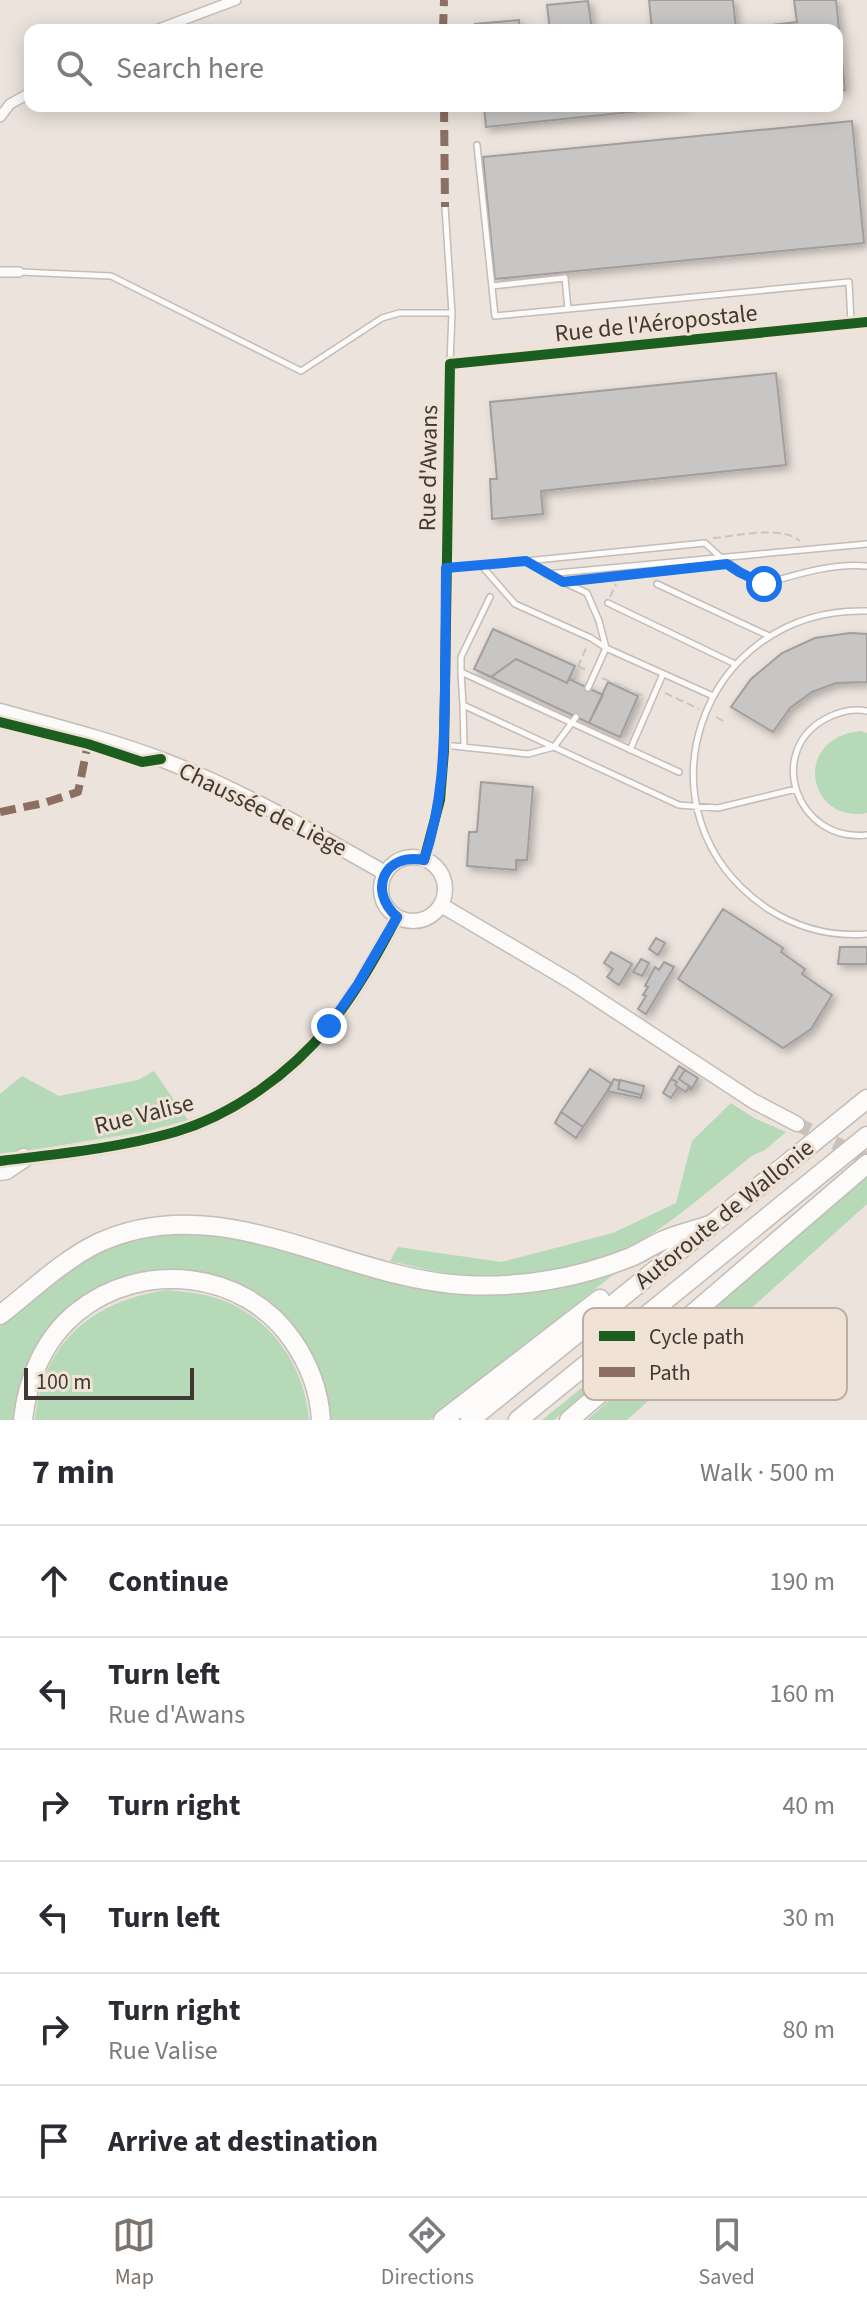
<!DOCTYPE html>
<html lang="en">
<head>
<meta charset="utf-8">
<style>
  :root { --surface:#fff; --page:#f2f2f3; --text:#2b2b33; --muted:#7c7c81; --line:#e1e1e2; --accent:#7b746f }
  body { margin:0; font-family:"Source Sans 3",sans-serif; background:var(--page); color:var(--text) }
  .scale { position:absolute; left:24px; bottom:20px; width:170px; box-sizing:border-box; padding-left:8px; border:4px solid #3f3934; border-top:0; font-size:22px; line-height:28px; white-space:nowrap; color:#3f3934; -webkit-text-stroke:6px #f1e2d6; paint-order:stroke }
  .stop { position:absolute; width:24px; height:24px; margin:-18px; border:6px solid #1a73e8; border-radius:50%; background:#fff }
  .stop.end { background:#1a73e8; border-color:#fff; box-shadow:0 2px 8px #0008 }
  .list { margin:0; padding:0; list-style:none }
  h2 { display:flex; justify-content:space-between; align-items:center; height:104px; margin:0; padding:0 32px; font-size:34px }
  h2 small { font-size:26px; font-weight:400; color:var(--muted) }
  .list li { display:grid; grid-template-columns:52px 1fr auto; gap:24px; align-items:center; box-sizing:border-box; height:112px; padding:0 32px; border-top:2px solid var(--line) }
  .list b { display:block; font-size:30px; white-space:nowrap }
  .list p { margin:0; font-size:26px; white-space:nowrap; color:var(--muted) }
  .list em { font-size:26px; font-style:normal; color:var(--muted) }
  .icon { flex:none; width:44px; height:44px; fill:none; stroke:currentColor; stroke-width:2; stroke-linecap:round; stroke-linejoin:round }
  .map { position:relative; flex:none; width:867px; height:1420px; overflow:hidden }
  .search { position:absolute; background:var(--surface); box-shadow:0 4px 20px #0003; left:24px; right:24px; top:24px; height:88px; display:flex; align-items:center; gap:20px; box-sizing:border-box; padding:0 28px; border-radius:16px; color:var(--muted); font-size:30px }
  .sheet { height:776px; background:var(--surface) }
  nav { display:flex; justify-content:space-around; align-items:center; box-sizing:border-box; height:112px; border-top:2px solid var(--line); background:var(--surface); font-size:22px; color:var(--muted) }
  nav a { display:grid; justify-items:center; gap:4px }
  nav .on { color:var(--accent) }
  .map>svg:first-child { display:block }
  .green { fill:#b6d9b7 }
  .building { fill:#c8c5c5; stroke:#a29e9d; stroke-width:2; filter:url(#shadow) }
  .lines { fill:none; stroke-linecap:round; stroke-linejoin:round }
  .secondary-tunnel { stroke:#c9c1ba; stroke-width:14; stroke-dasharray:14 7; stroke-linecap:butt }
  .service-casing { stroke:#c3bcb7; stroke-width:8 }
  .minor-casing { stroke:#c3bcb7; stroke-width:12 }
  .tertiary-casing { stroke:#c3bcb7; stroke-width:15 }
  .secondary-casing { stroke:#c3bcb7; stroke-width:17 }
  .motorway-casing { stroke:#c3bcb7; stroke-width:21 }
  .path { stroke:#c8c6c4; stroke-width:2; stroke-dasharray:8 4; stroke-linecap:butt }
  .service { stroke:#fcfbfa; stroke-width:5 }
  .minor { stroke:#fcfbfa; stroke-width:9 }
  .tertiary { stroke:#fcfbfa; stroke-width:12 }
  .secondary { stroke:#fcfbfa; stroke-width:14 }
  .motorway { stroke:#fcfbfa; stroke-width:18 }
  .quiet { stroke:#8d6e63; stroke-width:8; stroke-dasharray:16 8; stroke-linecap:butt }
  .cycleway-casing { stroke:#f1e2d6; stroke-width:15 }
  .cycleway { stroke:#1b5e20; stroke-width:10 }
  .route { stroke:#1a73e8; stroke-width:10 }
  .labels { text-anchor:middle; stroke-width:6; stroke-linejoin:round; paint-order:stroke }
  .street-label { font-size:24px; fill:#3f3934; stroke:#f1e2d6 }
  .key { fill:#f1e2d6; stroke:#bcafa5; stroke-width:2 }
  .key-label { font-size:22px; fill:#3f3934 }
</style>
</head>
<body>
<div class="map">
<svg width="867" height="1420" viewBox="0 0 867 1420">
  <defs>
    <filter id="shadow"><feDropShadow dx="3.5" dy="3.5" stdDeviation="4" flood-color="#0004"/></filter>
  </defs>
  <rect width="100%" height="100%" fill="#ebe3dc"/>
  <path class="green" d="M860 731 867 733V813C808 824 791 739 860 731Z
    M154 1071 188 1120 143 1132 0 1155V1094L22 1076 59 1096 138 1080Z
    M731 1103 754 1118 786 1132 765 1150 753 1155C721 1180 690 1208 656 1231 608 1264 532 1279 474 1276 446 1275 417 1267 390 1261L398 1247 501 1262 613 1233 676 1203 692 1141Z
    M867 1175V1204L627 1420H587Z
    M201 1228 440 1286 630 1261 483 1380 430 1420H331L327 1397 318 1368 305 1344 290 1323 263 1300 144 1274 38 1345 26 1368 19 1390 14 1420H0V1326C43 1296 81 1251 133 1236 154 1230 179 1230 201 1228Z
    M167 1290C186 1292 204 1293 222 1300 273 1319 305 1368 309 1420H35C43 1342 92 1301 167 1290Z
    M663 1322 554 1420H542Z"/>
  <path class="building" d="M649 0H733L736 29 797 22 794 0H836L845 90H837V30H652Z
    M588 1 592 30H550L547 5Z
    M519 20 520 30H476L475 24Z
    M484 106H688L486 127Z
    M852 121 864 243 495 279 483 157Z
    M776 373 786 465 541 491 543 514 492 519 490 479H497L490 402Z
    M493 629 575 666 567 683 516 659 491 677 474 669Z
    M850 633 867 634V682L836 683 812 692 790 708 773 732 731 707 751 679 782 653 815 638Z
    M516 659 567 683 569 679 603 695 589 723 491 677Z
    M608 682 638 696 620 737 589 723Z
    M481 782 533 787 527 860H516V870L467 866 469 832H477Z
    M723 909 783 948 781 952 805 969 802 974 832 995 811 1029 783 1048 678 979Z
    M656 938 665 943 658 955 649 949Z
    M840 947H867V964H838Z
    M611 952 632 964 619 985 607 977 613 969 604 963Z
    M641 959 649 963 642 976 633 972Z
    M664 962 674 967 646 1014 638 1009 646 996 643 995 648 987 645 986 655 967 659 970Z
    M679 1066 685 1070 679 1079 692 1088 691 1090 688 1088 686 1092 675 1085 677 1082 671 1079Z
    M590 1069 612 1084 583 1127 561 1112Z
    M685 1070 698 1078 692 1088 679 1079Z
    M614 1079 620 1081 618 1089 641 1095V1098L607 1091Z
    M671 1079 677 1082 675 1085 678 1087 671 1098 663 1093Z
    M620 1080 644 1086 642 1095 618 1089Z
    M561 1112 583 1127 576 1138 555 1123Z"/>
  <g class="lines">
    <path class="secondary-tunnel" d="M797 1124 867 1159"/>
    <defs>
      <path id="service" d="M477 145 495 316 568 309 565 278 492 286
        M445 207 452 313 450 363
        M20 272 111 276 301 371 382 318 399 313H452
        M568 309 849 282 851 323
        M526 561 705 543C723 561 741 573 764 584 798 574 832 563 867 566
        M481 565 515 604 591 638 606 648 713 696
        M446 568 526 561 546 574 587 593 599 621 606 648 588 688
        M546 574 867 544
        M564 582 727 564
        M657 584 769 636
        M490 597 461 657V672L679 772
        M608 603 735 664
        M867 611C699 606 628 815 768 909 798 928 832 937 867 934
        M461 672 463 705 679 805 718 808 796 789
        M463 705 464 747
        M867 711C852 708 838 712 825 719 765 752 797 843 867 835
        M444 745 528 754 554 747 576 717
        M630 750 663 674"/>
      <path id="minor" d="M156 30 236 0
        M0 117 10 104 30 93
        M0 272H19
        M424 860 440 800 444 751 450 364 867 322"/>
      <path id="tertiary" d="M0 1161C58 1154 119 1148 175 1132 233 1115 291 1073 329 1026 356 993 378 954 397 917"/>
      <path id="secondary" d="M0 711C55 726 110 740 163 760 241 790 313 832 385 873
        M381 889a32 32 0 1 1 64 0a32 32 0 1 1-64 0Z
        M441 905 570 981 753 1101 797 1124"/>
      <path id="motorway" d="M0 1171 6 1170 24 1158
        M0 1315C31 1291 63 1260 98 1243 221 1186 342 1279 465 1285 523 1288 578 1278 631 1257 643 1252 653 1244 664 1240 679 1234 695 1230 710 1225
        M23 1420C27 1380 44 1339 76 1313 141 1259 245 1270 293 1341 310 1366 319 1390 321 1420
        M443 1420 600 1299
        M470 1420 867 1099
        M518 1420 867 1136
        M569 1420 867 1164"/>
    </defs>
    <use href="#service" class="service-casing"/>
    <use href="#minor" class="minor-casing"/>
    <use href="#tertiary" class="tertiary-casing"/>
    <use href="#secondary" class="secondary-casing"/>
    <use href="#motorway" class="motorway-casing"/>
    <path class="path" d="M713 538C737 536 782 525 800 541
      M610 597 616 584
      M578 666 586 670
      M573 678 587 646
      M602 678 644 696
      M665 693 699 709
      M716 717 725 722"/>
    <use href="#service" class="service"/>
    <use href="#minor" class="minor"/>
    <use href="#tertiary" class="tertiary"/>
    <use href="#secondary" class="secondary"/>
    <use href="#motorway" class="motorway"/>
    <path class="quiet" d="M443 30 444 0
      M444 106 445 207
      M0 812 44 803 78 792 89 739"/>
    <defs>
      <path id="cycleway" d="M0 722 88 744 142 762 161 759
        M424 860 440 800 444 751 450 364 867 322
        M0 1161C58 1154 119 1148 175 1132 233 1115 291 1073 329 1026 356 993 378 954 397 917"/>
    </defs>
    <use href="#cycleway" class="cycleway-casing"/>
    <use href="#cycleway" class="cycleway"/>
  </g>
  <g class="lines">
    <path class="route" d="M329 1026 358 984 397 917C367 890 385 852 424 860 443 803 444 752 445 693 445 651 446 610 446 568L526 561 563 582 727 564 739 572 764 584"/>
  </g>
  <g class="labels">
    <g class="street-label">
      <text transform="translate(656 323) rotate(-6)" y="8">Rue de l'Aéropostale</text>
      <text transform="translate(428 468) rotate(-89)" y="8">Rue d'Awans</text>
      <text transform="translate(263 809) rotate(26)" y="8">Chaussée de Liège</text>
      <text transform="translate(144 1114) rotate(-14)" y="8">Rue Valise</text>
      <text transform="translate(724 1214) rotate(-39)" y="8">Autoroute de Wallonie</text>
    </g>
  </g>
  <rect x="583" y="1308" width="264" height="92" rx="12" class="key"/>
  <rect x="599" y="1331" width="36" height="10" fill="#1b5e20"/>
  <rect x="599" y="1367" width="36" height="10" fill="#8d6e63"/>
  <g class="key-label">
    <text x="649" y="1344">Cycle path</text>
    <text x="649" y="1380">Path</text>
  </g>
</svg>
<div class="scale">100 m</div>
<div class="stop" style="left:764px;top:584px"></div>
<div class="stop end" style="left:329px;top:1026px"></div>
<div class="search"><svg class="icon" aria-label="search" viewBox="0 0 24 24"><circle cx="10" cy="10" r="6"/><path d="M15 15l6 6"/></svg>Search here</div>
</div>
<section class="sheet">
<h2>7 min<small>Walk · 500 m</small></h2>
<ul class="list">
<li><svg class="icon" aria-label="ahead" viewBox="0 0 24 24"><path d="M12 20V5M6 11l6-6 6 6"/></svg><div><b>Continue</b></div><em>190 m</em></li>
<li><svg class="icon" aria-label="left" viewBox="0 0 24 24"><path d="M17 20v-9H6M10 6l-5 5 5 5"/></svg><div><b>Turn left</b><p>Rue d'Awans</p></div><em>160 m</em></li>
<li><svg class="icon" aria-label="right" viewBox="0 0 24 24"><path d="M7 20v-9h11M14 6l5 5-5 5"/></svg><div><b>Turn right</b></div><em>40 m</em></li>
<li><svg class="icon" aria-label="left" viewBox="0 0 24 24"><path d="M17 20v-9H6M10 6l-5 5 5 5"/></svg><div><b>Turn left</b></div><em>30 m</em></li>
<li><svg class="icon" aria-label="right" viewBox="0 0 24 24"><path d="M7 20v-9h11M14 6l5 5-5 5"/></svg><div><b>Turn right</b><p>Rue Valise</p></div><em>80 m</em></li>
<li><svg class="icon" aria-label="arrive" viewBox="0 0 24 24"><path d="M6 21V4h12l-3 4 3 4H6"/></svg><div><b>Arrive at destination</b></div></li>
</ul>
</section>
<nav>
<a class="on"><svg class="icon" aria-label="map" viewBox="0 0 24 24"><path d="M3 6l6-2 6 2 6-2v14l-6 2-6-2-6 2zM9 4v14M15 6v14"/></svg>Map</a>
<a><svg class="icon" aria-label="directions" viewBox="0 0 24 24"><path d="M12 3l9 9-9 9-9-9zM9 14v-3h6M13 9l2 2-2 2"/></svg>Directions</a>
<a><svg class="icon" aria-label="saved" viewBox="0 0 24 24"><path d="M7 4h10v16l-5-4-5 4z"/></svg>Saved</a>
</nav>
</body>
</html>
